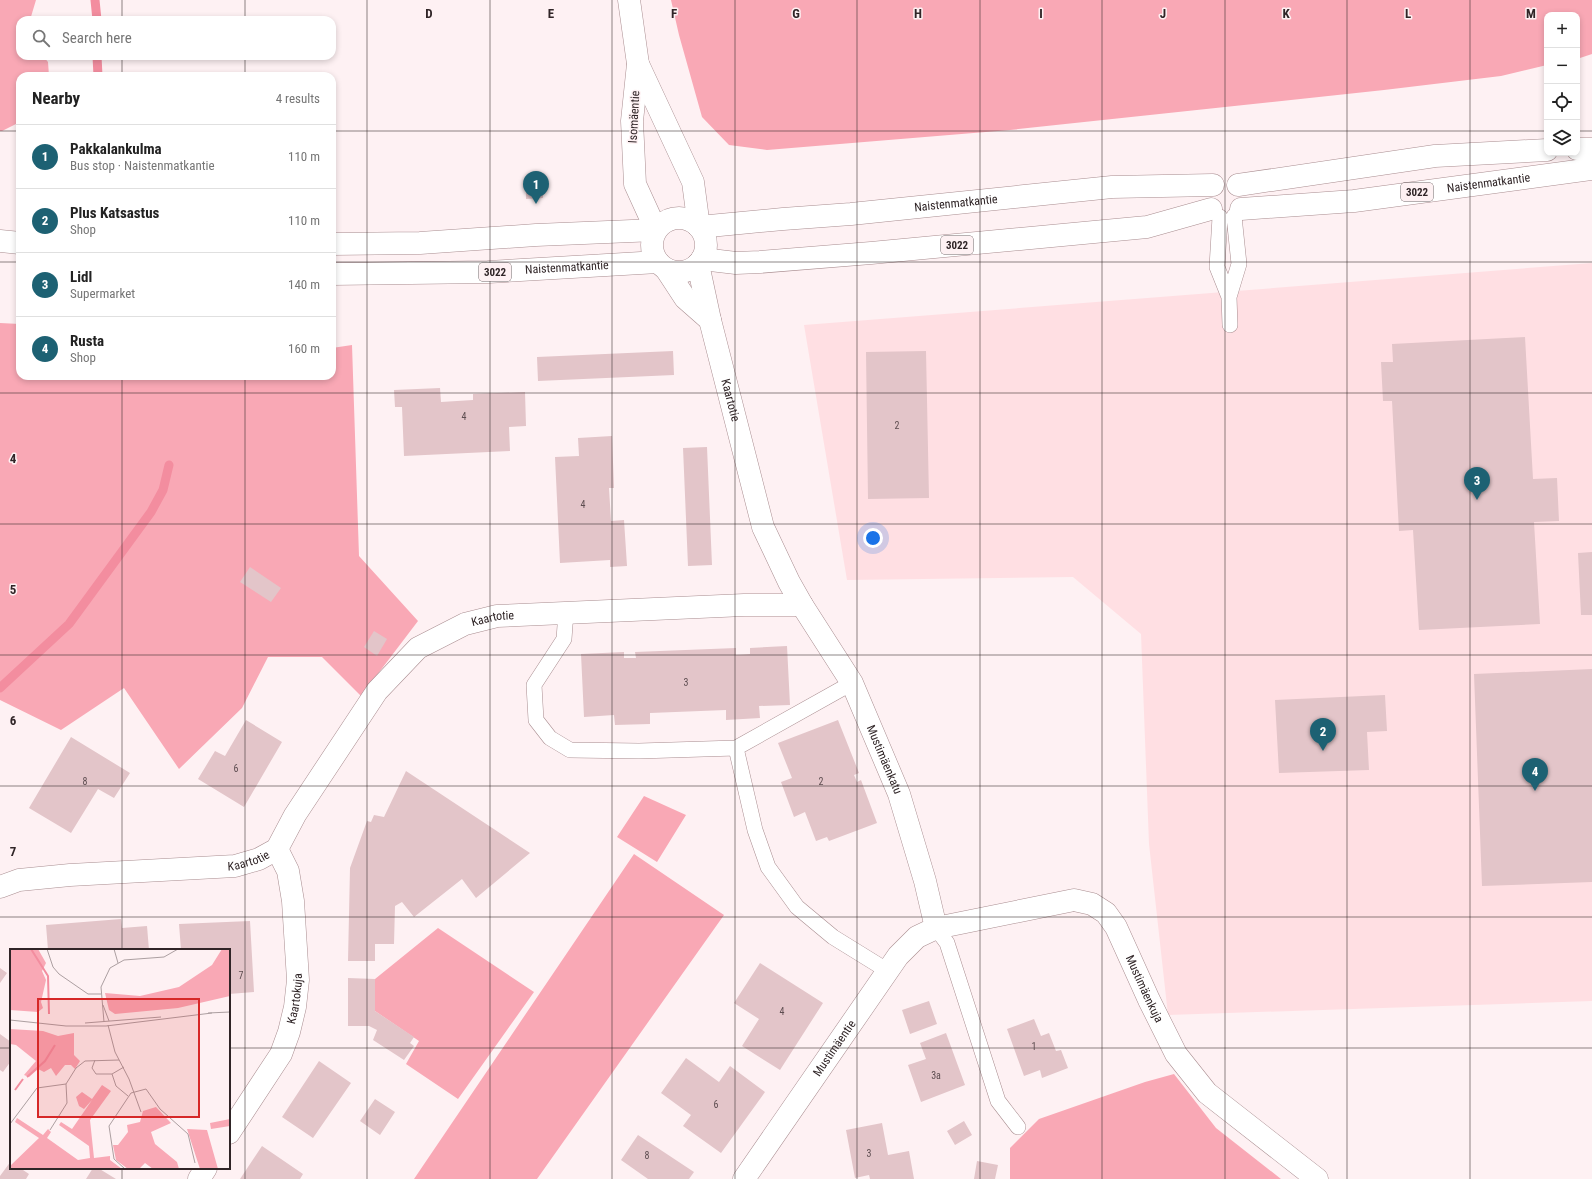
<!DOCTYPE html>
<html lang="en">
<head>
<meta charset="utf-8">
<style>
  :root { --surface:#fff; --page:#f6f6f6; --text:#222; --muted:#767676; --line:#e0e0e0; --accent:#1d6173 }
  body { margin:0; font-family:"Roboto Condensed",sans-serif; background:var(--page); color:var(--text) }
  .controls { position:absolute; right:12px; top:12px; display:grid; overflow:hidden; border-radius:8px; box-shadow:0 2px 6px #0003 }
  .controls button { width:36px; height:36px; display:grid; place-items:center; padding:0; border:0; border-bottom:1px solid var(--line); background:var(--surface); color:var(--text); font:20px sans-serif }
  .you { position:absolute; left:873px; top:538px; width:14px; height:14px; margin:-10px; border:3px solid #fff; border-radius:50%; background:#1a73e8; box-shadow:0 0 0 6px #1a73e833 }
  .badge { display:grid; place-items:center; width:26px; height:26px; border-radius:50%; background:var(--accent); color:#fff; font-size:13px; font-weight:700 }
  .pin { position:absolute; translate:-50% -33px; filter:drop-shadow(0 1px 2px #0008) }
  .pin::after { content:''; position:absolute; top:21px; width:14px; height:12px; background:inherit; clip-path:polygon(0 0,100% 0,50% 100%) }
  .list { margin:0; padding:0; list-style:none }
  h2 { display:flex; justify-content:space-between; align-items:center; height:52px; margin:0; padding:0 16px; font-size:17px }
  h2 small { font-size:13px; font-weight:400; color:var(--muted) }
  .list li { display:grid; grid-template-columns:26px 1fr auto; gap:12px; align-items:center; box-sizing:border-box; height:64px; padding:0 16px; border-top:1px solid var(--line) }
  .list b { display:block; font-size:15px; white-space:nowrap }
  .list p { margin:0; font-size:13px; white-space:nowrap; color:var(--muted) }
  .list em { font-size:13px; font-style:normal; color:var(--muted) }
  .icon { flex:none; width:22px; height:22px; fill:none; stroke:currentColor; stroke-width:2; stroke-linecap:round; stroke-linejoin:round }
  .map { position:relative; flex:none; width:1592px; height:1179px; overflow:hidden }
  .search { position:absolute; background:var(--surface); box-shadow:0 2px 6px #0003; left:16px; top:16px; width:320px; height:44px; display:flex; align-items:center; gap:10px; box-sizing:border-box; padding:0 14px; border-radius:12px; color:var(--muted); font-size:15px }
  .panel { position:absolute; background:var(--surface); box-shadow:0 2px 6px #0003; left:16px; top:72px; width:320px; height:308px; border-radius:12px }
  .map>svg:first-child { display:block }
  .built { fill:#ffdfe3 }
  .green { fill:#f9a8b5 }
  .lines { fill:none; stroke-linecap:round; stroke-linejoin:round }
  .stream { stroke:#f38d9f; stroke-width:9 }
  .building { fill:#e3c5c9 }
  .lane-casing { stroke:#a98d90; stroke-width:16 }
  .street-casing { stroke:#a98d90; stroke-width:23 }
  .primary-casing { stroke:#a98d90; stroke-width:23 }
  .lane { stroke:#fff; stroke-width:15 }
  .street { stroke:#fff; stroke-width:22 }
  .primary { stroke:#fff; stroke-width:22 }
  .grid { fill:none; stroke:#302527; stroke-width:1; stroke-opacity:0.55 }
  .labels { text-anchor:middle; stroke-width:3; stroke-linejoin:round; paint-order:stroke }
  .number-label { font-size:10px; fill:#5d4d50 }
  .shield { fill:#fef1f3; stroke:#6e6264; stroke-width:1 }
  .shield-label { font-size:11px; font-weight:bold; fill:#302527 }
  .street-label { font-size:12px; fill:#302527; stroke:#fef1f3 }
  .inset-river { fill:none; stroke:#f38d9f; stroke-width:2 }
  .inset-road { fill:none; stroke:#ac9fa1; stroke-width:1 }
  .view { fill:#d62828; fill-opacity:0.15; stroke:#d62828; stroke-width:2 }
  .inset-edge { fill:none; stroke:#302527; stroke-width:2 }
  .grid-label { font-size:13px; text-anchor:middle; font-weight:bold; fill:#302527; stroke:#fef1f3; stroke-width:3; stroke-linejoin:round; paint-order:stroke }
</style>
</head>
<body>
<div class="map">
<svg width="1592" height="1179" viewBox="0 0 1592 1179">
  <rect width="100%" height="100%" fill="#fef1f3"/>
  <path class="built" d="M1592 263V1001L1168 1015 1149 844 1141 634 1073 577 847 580 804 325Z"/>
  <path class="green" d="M0 0H36L30 20H20V56H43L48 62 49 76H20V122L2 131H0Z
    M671 0H1592V54L1577 59V15H1547V65L1501 76 1384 90 1010 130 767 150 729 145 702 117 679 35Z
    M0 323 20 324V376H332V348L352 345 359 556 418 621 361 696 322 657H268L242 708 179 769 124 688 61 730 0 700Z
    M644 796 686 815 657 862 617 837Z
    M634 854 724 915 537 1179H414Z
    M438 928 534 992 458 1099 406 1064 419 1041 375 1011V979Z
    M1174 1074 1216 1128 1281 1179H1010V1148L1039 1119 1145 1082Z"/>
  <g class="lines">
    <path class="stream" d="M95 0 97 20
      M97 56 98 76
      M0 688 69 624 151 512 163 490 169 465"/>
  </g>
  <path class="building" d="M543 191V198L526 199V192Z
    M1525 337 1533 479 1557 478 1559 521 1534 522 1540 624 1419 630 1413 530 1399 531 1392 401H1383L1381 362H1393L1392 344Z
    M673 351 674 375 538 381 537 357Z
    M926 351 929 498 868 499 866 352Z
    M440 388 441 402 473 400V394L525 392 526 426 509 427 510 451 404 456 402 407H395L394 390Z
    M612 436 614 488H609L611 521 624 520 627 566 610 567V560L560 563 555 457 579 456 578 438Z
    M707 447 712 565 688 566 683 448Z
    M1592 552V615H1581L1578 553Z
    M250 567 281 588 271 602 240 582Z
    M374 631 387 639 377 656 364 647Z
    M787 646 790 705 759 706 760 718 726 720V710L650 713V724L615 725 614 715 584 717 581 654 624 652V658H636L635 652 736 648V655L750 654V648Z
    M1592 669V882L1482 886 1474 674Z
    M1385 695 1387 731 1367 732 1369 770 1279 773 1275 700Z
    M246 720 282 742 244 807 198 779 215 751 225 756Z
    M838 720 859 773 854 775 857 782 861 780 877 823 829 841 827 837 816 841 805 812 794 817 781 782 792 778 778 743Z
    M71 737 130 773 114 798 98 789 71 833 29 808Z
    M406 771 530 853 476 898 462 879 414 917 402 902 395 906 394 944H375V961H348L350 868 367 821 371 822 374 815 384 817Z
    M121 919 122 928 147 926 149 950H48L46 925Z
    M250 921 254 992 229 994V950H181L179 924Z
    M760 963 823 1003 780 1070 742 1046 759 1019 734 1003Z
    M0 968 7 973 0 983Z
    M348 978 375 979V1011L414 1037 410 1043 414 1046 404 1060 373 1040 377 1030 369 1026H348Z
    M929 1001 937 1024 910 1034 902 1010Z
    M1034 1019 1041 1036 1049 1033 1056 1051 1061 1050 1068 1068 1042 1078 1040 1070 1024 1076 1007 1029Z
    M946 1033 965 1085 921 1102 908 1065 926 1059 920 1043Z
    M0 1034 11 1042V1061L3 1072 0 1070Z
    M686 1058 719 1082 730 1066 765 1092 721 1153 683 1126 691 1115 661 1093Z
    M319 1061 351 1083 313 1138 282 1117Z
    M375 1099 395 1112 380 1135 360 1121Z
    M964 1121 972 1135 955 1145 947 1131Z
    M882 1123 888 1155 909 1151 914 1179H870L869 1175 855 1178 846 1130Z
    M638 1135 694 1172 689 1179H648L621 1160Z
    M262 1146 303 1174 300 1179H240Z
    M11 1161V1168H20L29 1174 26 1179H0V1176Z
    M977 1161 998 1165 995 1179H974Z
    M93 1168H98L116 1179H86Z"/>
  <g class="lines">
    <defs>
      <path id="lane" d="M1220 217 1217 267 1229 297
        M1230 325 1229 297 1239 264 1234 216
        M566 612 564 639 534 685 536 720 550 738 570 750 639 751 736 748 852 683
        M736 748 755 830 768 867 797 907 833 937 888 971
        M936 928 947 943 998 1101 1018 1127"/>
      <g id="street">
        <path d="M629 0 638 64 632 121 635 184 656 230"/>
        <path d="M638 64 693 182 699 227"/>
        <path id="s1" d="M698 264 710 320 763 527 789 582 802 605 852 683 899 794 925 881 936 928"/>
        <path d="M666 269 685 298 710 320"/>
        <path id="s2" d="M0 887 19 880 70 875 235 866 259 859 277 849 295 815 377 691 418 648 465 624 497 616 744 605H802"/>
        <path id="s3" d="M229 1133 281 1054 289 1032 295 1007 298 980 293 901 288 871 277 849"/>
        <path d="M199 1179 206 1168"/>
        <path id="s4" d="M744 1179 898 956 917 937 936 928 1074 900 1092 904 1106 913 1116 927 1149 1000 1176 1054 1207 1093 1317 1179"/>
      </g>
      <g id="primary">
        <path d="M1577 149H1592"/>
        <path d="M1238 185 1435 156 1547 150"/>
        <path id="s5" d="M1241 209 1354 201 1592 169"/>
        <circle cx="679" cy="245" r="27"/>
        <path id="s6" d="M699 227 783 219 851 214 1112 187 1213 185"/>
        <path d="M0 241 20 243"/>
        <path d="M332 244 420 243 536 235 656 230"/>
        <path d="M702 259 736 263 760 262 871 253 1147 227 1211 209"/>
        <path id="s7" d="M332 274 488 272 658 262"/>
      </g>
    </defs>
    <use href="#lane" class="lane-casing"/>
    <use href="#street" class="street-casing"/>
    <use href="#primary" class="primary-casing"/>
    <use href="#lane" class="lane"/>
    <use href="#street" class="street"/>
    <use href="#primary" class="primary"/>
  </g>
  <path class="grid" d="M122 0V20M245 0V20M367 0V1179M490 0V1179M612 0V1179M735 0V1179M857 0V1179M980 0V1179M1102 0V1179M1225 0V1179M1347 0V1179M1470 0V1179M122 56V76M245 56V76M0 131H20M332 131H1547M1577 131H1592M0 262H20M332 262H1592M122 376V950M245 376V1179M0 393H1592M0 524H1592M0 655H1592M0 786H1592M0 917H1592M0 1048H11M229 1048H1592M122 1168V1179"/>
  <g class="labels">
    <g class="number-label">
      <text x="464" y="420">4</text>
      <text x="897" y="429">2</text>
      <text x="583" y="508">4</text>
      <text x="686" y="686">3</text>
      <text x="236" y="772">6</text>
      <text x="85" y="785">8</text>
      <text x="821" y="785">2</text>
      <text x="241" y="979">7</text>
      <text x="782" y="1015">4</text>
      <text x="1034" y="1050">1</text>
      <text x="936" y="1079">3a</text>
      <text x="716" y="1108">6</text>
      <text x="869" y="1157">3</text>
      <text x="647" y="1159">8</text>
    </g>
    <g class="shield">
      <rect x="1401" y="183" width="32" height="18" rx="3"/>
      <rect x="941" y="236" width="32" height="18" rx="3"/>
      <rect x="479" y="263" width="32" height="18" rx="3"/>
    </g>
    <g class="shield-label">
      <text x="1417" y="196">3022</text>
      <text x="957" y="249">3022</text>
      <text x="495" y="276">3022</text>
    </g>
    <g class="street-label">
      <text transform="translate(634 117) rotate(-87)" y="4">Isomäentie</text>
      <text dy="4" stroke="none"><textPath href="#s5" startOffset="249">Naistenmatkantie</textPath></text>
      <text dy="4" stroke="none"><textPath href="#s6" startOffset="258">Naistenmatkantie</textPath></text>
      <text dy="4" stroke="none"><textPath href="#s7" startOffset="235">Naistenmatkantie</textPath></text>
      <text dy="4" stroke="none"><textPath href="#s1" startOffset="140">Kaartotie</textPath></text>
      <text dy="4" stroke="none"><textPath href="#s2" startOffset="610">Kaartotie</textPath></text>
      <text dy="4" stroke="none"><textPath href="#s1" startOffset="534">Mustimäenkatu</textPath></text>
      <text dy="4" stroke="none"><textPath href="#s2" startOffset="251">Kaartotie</textPath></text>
      <text dy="4" stroke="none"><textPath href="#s4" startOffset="580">Mustimäenkuja</textPath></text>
      <text dy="4" stroke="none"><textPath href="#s3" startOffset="152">Kaartokuja</textPath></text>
      <text dy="4" stroke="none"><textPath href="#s4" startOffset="159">Mustimäentie</textPath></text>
    </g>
  </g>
  <g transform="translate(10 949)">
    <rect width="220" height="220" fill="#fef1f3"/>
    <path d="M0 0H28L36 14 32 22 36 31 31 53 33 59 28 63 0 61ZM212 0H220V47L168 59 105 65 99 61 95 44 130 47 169 38 202 16ZM0 80 33 82 48 87 64 84V106L70 112 65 120 61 116H55L46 127 41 119 34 123 28 120 19 128 14 126 26 112 6 96 0 95ZM92 136 101 142 80 171 84 209 100 207V211L112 220H0V217L29 189 5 173 7 169 33 186 38 180 41 183 37 189 68 211 80 209 79 197 49 176 51 173 62 180 82 151 74 160 69 157 66 148 72 143 82 150ZM146 158 161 174 141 183 145 195 167 213 169 220H143L135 214 129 220H118L106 211 103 196H108L118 183 117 176 130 173 133 162ZM220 170V177L201 180 200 174ZM177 180 197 181 208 220H190Z" fill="#f9a8b5"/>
    <path class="inset-river" d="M21 0 38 27 39 65M17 128 35 112 45 96M5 141 13 130"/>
    <path class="inset-road" d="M37 0 43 18 49 25 78 45H91M104 0 108 14M93 56 99 72M198 64 220 63M0 71 56 77H96L202 64M94 73 91 38 100 19 114 11 154 8 168 0M75 74 151 68M98 76 105 103 119 130 131 163M85 111 82 119 86 125H102L114 118M102 125 106 137 118 147M0 175 27 139 56 135 66 119 75 112 109 111M40 181 57 154 56 135M115 220 104 210 99 177 121 144 136 140 150 160 178 185 185 214"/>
    <path class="view" d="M28 50H189V168H28Z"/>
    <rect width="220" height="220" class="inset-edge"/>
  </g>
  <g class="grid-label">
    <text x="429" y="18">D</text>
    <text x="551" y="18">E</text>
    <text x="674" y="18">F</text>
    <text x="796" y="18">G</text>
    <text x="918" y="18">H</text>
    <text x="1041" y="18">I</text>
    <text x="1163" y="18">J</text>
    <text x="1286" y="18">K</text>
    <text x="1408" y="18">L</text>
    <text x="1531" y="18">M</text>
    <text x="13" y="463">4</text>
    <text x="13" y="594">5</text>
    <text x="13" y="725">6</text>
    <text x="13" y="856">7</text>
  </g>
</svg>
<div class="controls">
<button>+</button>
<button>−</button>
<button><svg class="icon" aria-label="locate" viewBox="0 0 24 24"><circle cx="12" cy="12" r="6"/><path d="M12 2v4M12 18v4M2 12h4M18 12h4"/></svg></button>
<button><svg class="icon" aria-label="layers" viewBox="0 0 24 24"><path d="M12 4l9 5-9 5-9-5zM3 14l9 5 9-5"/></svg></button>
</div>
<div class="you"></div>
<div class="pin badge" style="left:536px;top:204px">1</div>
<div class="pin badge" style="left:1323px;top:751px">2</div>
<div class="pin badge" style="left:1477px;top:500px">3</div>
<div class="pin badge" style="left:1535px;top:791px">4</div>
<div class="search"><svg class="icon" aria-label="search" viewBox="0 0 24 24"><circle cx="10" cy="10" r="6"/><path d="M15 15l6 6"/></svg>Search here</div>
<section class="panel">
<h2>Nearby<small>4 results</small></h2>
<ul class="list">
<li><span class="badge">1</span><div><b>Pakkalankulma</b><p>Bus stop · Naistenmatkantie</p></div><em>110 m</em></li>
<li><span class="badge">2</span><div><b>Plus Katsastus</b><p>Shop</p></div><em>110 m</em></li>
<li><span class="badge">3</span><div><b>Lidl</b><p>Supermarket</p></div><em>140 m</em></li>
<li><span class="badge">4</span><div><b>Rusta</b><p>Shop</p></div><em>160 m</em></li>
</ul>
</section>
</div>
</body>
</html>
